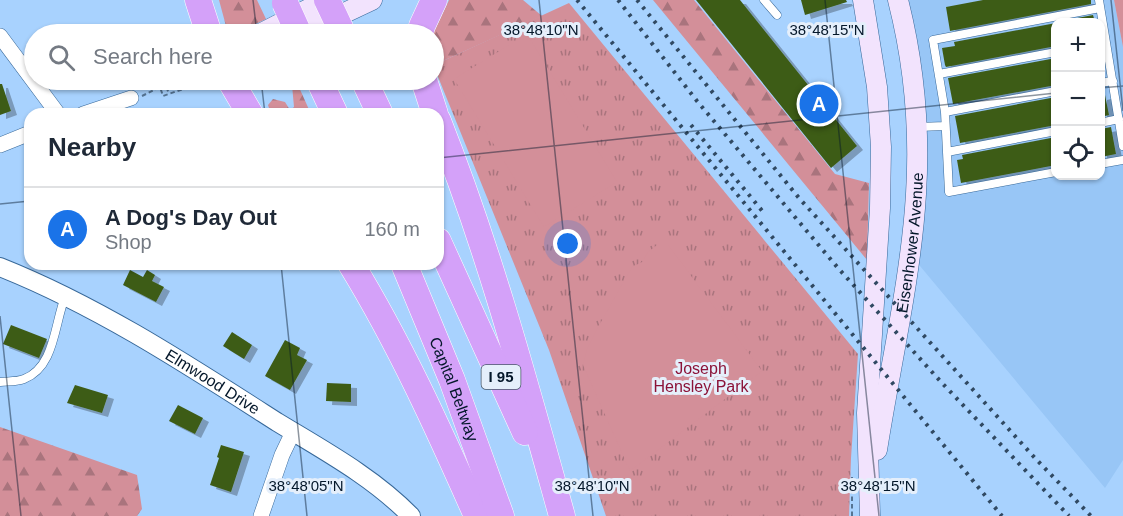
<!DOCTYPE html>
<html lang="en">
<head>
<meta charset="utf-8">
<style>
  :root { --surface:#fff; --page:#f6f6f7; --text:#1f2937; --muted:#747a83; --line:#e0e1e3; --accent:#1a73e8 }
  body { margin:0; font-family:Arial,sans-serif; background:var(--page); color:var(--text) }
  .controls { position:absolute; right:18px; top:18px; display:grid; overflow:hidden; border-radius:12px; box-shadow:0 2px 4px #0004 }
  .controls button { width:54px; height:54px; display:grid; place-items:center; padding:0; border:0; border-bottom:2px solid var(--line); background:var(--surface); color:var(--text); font:30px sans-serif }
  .you { position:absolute; left:568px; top:244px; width:21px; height:21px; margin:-15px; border:4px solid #fff; border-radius:50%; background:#1a73e8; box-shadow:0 0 0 9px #1a73e833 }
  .badge { display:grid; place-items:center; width:39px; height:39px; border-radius:50%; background:var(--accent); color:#fff; font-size:20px; font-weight:700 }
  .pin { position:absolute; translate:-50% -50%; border:3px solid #fff; box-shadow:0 2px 6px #0006 }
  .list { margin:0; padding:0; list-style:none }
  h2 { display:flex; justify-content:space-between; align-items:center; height:78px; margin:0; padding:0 24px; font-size:26px }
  h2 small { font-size:20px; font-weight:400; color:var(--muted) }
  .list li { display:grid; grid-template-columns:39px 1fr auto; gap:18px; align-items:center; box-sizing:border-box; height:84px; padding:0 24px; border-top:2px solid var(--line) }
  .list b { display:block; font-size:22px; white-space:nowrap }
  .list p { margin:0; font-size:20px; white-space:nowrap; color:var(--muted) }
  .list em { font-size:20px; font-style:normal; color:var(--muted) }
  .icon { flex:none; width:33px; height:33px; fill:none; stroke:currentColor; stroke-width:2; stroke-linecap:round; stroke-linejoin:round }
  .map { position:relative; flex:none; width:1123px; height:516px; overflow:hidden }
  .search { position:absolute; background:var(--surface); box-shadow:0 2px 4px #0004; left:24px; top:24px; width:420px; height:66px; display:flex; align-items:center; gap:15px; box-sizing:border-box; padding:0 21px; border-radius:33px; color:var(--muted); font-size:22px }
  .panel { position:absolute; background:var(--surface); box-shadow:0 2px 4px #0004; left:24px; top:108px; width:420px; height:162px; border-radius:18px }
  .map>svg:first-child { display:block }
  .built { fill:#98c6f6; fill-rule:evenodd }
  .grass { fill:url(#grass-tufts) }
  .forest { fill:url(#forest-firs) }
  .garden { fill:#d38f99 }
  .building { fill:#3e5c19; filter:url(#shadow) }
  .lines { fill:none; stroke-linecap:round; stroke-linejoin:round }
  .service-casing { stroke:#376899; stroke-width:9 }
  .minor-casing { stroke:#376899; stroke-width:16 }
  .tertiary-casing { stroke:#376899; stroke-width:20 }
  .secondary-casing { stroke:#376899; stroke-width:21 }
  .motorway-casing { stroke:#fff; stroke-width:27 }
  .path { stroke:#557493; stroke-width:2; stroke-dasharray:4.5 3; stroke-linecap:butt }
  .service { stroke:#fff; stroke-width:8 }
  .minor { stroke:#fff; stroke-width:15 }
  .tertiary { stroke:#fff; stroke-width:18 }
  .secondary { stroke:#f2e3fd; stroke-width:20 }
  .motorway { stroke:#d4a1f9; stroke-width:26 }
  .rail { stroke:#304962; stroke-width:4; stroke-dasharray:3 6; stroke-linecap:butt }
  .motorway-bridge-casing { stroke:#fff; stroke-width:27; stroke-linecap:butt }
  .motorway-bridge { stroke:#d4a1f9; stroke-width:26 }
  .ticks { fill:none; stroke:#04172a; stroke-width:1.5; stroke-opacity:0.45 }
  .labels { text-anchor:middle; stroke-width:6; stroke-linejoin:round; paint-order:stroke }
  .shield { fill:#e5effb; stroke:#485869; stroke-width:1.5 }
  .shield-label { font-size:15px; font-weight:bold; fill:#04172a }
  .street-label { font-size:16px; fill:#04172a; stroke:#e5effb }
  .park-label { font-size:16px; fill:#8b1238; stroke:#e5effb }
  .ticks-label { font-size:15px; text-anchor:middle; fill:#04172a; stroke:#e5effb; stroke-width:6; stroke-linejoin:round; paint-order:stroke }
</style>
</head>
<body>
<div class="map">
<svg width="1123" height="516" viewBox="0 0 1123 516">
  <defs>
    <pattern id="grass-tufts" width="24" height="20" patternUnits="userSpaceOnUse" patternTransform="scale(1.5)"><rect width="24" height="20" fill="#d38f99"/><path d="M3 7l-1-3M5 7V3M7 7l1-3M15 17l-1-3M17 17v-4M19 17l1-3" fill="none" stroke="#a9747d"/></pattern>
    <pattern id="forest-firs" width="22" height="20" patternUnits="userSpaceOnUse" patternTransform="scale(1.5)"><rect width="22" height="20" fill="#d38f99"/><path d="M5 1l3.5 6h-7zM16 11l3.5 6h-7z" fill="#a9747d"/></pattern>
    <filter id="shadow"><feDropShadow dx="6" dy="4" stdDeviation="0" flood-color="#0004"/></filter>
  </defs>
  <rect width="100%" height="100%" fill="#a8d2fe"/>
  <path class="built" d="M897 0H1114L1123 47V460L1105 488 910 254 915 203ZM1056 22H1100V176H1056Z"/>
  <path class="grass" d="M569 3 858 354 851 458 849 516H606L549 350 434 67V65Z"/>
  <path class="forest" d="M219 0H257L266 19 234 34 226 26Z
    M449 0H523L542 16 434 65 433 34Z
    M653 0H694L835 174 869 183 867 260Z
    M1114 0H1123V47Z
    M292 85H298L311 114H271L268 105 273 99 285 102 290 110 294 107Z
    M0 427 137 475 142 509 137 516H0Z"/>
  <path class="garden" d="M527 34 617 182 544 227 454 79Z
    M657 245H668L762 371 630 471 583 365 587 349 597 329 632 267 642 262 648 252Z"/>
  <path class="building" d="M696 0H740L857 146 831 168Z
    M801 0H846L847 2 805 15Z
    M983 0H1091V4L950 31 946 7Z
    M1093 15 1095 22H1056Z
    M1056 23V46L946 67 945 65 942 48 955 46 954 42Z
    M1056 58V85L953 104 948 78Z
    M0 84H2L11 111 0 115Z
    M1105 95 1109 115 1101 117V96Z
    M1056 97V125L960 143 955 116Z
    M1111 127 1116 154 1101 157V129Z
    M1056 137V165L961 183 957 160 963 159 962 155Z
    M130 270 143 277 147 270 155 275 152 281 164 287 156 302 123 285Z
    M11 325 47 339 39 358 3 344Z
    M232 332 252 345 244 359 223 346Z
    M285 340 300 348 297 355 307 360 290 390 265 376Z
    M327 383 351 384V402L326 401Z
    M75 385 108 395 102 413 67 403Z
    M178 405 203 418 195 434 169 421Z
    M221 445 244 452 231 492 210 485 219 458 217 457Z"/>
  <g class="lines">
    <defs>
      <path id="service" d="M764 0 777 15
        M1099 0 1123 146
        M939 74 1056 52
        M1100 83 1113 81
        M945 112 1056 91
        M1100 123 1119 119
        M918 127 945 126
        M947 152 1056 131
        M1100 164 1123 160
        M1056 172 949 192 945 112 933 40 1100 8
        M0 382C7 381 17 382 24 379 55 367 54 325 65 297"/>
      <path id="minor" d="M0 36 58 114
        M83 114 131 98
        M0 145 30 133
        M261 516 282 455 293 432"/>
      <g id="tertiary">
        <path id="s1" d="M0 267C98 306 188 365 277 422 323 450 373 477 411 516"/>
      </g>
      <g id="secondary">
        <path d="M863 0 877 87 881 147 880 208 867 413 870 516"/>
        <path d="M260 34 326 0"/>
        <path d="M300 34 372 0"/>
        <path id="s2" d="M877 450C890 367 911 278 916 194 920 129 914 63 898 0"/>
      </g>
      <g id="motorway">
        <path d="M198 0 209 34"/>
        <path d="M420 34 422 26 434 0"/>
        <path d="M230 80 250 114"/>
        <path d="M319 80 335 114"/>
        <path d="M364 80 380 114"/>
        <path d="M424 80 435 114"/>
        <path d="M438 121C489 250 525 383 562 516"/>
        <path d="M438 241 525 432"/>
        <path d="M351 264C400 344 439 430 477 516"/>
        <path id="s3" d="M404 264 452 380 501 516"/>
      </g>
    </defs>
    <use href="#service" class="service-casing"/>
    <use href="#minor" class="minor-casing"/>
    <use href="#tertiary" class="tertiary-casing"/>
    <use href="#secondary" class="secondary-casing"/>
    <use href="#motorway" class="motorway-casing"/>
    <path class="path" d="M164 80 169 94
      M170 80 173 88 179 86 177 80
      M184 80 186 84 191 82V80
      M197 80H199
      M142 96 160 87 163 96 209 80
      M852 516V477"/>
    <use href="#service" class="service"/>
    <use href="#minor" class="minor"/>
    <use href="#tertiary" class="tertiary"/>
    <use href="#secondary" class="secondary"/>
    <use href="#motorway" class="motorway"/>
    <path class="rail" d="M577 0 1002 516
      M618 0 697 101 838 268 942 383 1069 516
      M637 0 799 198 1034 457 1091 516
      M691 125 764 213"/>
    <defs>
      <path id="motorway-bridge" d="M327 0 343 34
        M285 3 299 34"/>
    </defs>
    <use href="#motorway-bridge" class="motorway-bridge-casing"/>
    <use href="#motorway-bridge" class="motorway-bridge"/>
  </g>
  <path class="ticks" d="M253 0 257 34M539 0 593 516M825 0 879 516M1111 0 1123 111M261 80 265 114M1100 88 1123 86M438 158 1056 93M0 204 30 201M281 264 307 516M0 316 21 516"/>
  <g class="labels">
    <rect class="shield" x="481.5" y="365" width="39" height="24" rx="4.5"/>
    <g class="shield-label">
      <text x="501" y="382">I 95</text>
    </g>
    <g class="street-label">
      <text dy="6" stroke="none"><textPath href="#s2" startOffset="210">Eisenhower Avenue</textPath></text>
      <text dy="6" stroke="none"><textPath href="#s1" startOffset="242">Elmwood Drive</textPath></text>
      <text dy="6" stroke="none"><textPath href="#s3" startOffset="135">Capital Beltway</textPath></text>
    </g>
    <g class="park-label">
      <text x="701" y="374">Joseph<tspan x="701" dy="18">Hensley Park</tspan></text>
    </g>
  </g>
  <g class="ticks-label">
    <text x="541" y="35">38°48'10"N</text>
    <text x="827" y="35">38°48'15"N</text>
    <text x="306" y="491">38°48'05"N</text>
    <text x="592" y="491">38°48'10"N</text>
    <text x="878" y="491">38°48'15"N</text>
  </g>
</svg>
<div class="controls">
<button>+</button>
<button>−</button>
<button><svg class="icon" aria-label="locate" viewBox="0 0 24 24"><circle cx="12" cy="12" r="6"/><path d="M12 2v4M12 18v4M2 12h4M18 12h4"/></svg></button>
</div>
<div class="you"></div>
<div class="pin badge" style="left:819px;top:104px">A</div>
<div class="search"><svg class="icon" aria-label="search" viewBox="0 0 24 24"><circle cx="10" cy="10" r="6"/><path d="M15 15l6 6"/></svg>Search here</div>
<section class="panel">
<h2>Nearby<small></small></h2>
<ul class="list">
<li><span class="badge">A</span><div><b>A Dog's Day Out</b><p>Shop</p></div><em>160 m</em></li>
</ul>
</section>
</div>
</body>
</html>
